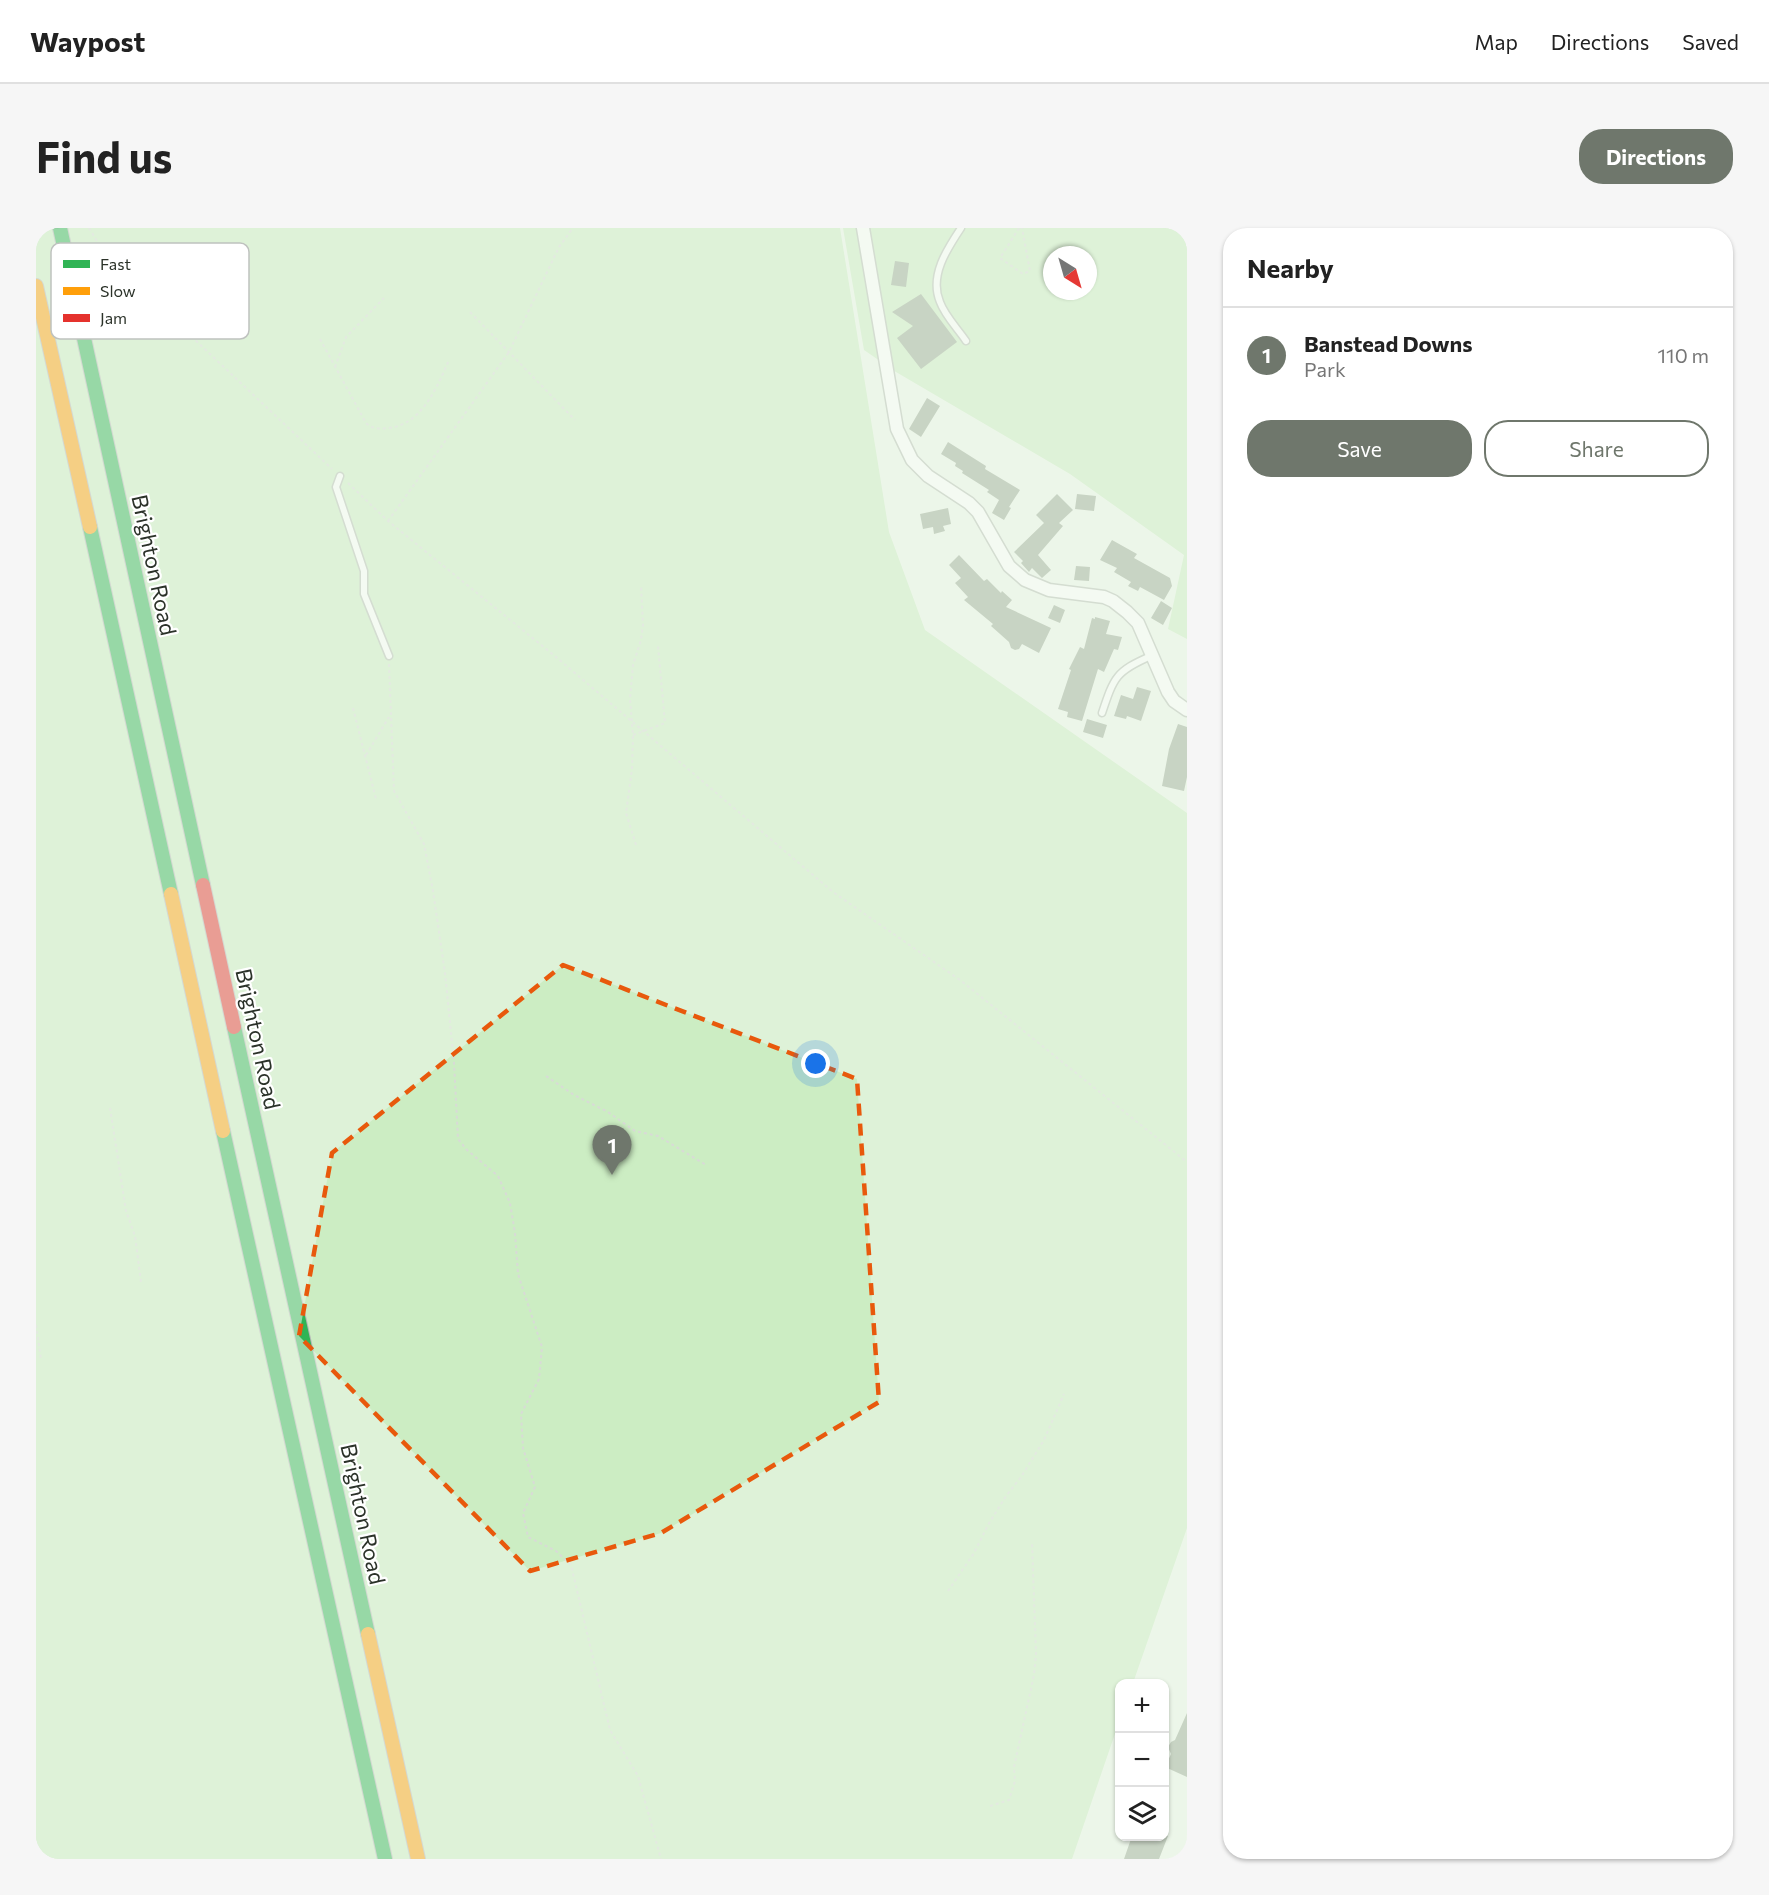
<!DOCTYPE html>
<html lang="en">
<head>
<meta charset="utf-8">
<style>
  :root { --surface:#fff; --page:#f6f6f6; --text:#222; --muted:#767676; --line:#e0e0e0; --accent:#6f776c }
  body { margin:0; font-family:Commissioner,sans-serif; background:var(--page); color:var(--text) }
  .controls { position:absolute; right:18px; bottom:18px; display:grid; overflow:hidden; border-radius:12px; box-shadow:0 2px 4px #0004 }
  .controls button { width:54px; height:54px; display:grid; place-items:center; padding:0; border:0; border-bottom:2px solid var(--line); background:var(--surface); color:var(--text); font:30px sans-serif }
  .compass { position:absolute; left:1007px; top:18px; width:54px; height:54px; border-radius:50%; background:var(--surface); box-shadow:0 2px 4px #0004; rotate:143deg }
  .you { position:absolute; left:780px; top:836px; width:21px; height:21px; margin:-15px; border:4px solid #fff; border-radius:50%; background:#1a73e8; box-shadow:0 0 0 9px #1a73e833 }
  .badge { display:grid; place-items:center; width:39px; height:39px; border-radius:50%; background:var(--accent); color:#fff; font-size:20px; font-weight:700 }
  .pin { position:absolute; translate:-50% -50px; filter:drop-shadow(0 2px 3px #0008) }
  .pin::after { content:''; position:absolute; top:32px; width:21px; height:18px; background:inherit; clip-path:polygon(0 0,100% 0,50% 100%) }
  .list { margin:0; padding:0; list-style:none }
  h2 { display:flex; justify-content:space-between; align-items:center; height:78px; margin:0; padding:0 24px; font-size:26px }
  h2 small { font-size:20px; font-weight:400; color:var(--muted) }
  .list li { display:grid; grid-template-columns:39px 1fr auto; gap:18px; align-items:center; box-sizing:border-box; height:96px; padding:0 24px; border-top:2px solid var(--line) }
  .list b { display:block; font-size:22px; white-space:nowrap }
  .list p { margin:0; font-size:20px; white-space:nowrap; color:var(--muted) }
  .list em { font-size:20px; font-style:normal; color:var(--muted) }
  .actions { display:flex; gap:12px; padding:18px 24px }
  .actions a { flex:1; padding:14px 0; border:2px solid var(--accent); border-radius:24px; text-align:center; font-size:21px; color:var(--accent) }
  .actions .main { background:var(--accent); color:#fff }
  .icon { flex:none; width:33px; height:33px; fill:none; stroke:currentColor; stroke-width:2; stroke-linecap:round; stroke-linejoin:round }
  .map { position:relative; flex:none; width:1151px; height:1631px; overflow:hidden; border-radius:24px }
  header { display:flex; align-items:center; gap:36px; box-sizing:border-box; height:84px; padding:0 30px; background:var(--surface); border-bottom:2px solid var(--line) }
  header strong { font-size:28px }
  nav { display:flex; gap:33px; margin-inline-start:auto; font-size:21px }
  .intro { display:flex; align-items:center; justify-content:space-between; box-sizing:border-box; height:144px; padding:0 36px }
  h1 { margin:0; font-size:42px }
  .button { padding:15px 27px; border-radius:24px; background:var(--accent); color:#fff; font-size:21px; font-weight:700 }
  main { display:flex; gap:36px; padding:0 36px }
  aside { flex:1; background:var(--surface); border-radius:24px; box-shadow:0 2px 4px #0004 }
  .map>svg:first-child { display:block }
  .green { fill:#ccedc3; fill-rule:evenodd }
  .building { fill:#9cab97 }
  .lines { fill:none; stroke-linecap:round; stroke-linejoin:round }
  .lane-casing { stroke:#b6beb4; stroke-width:9 }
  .street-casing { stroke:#b6beb4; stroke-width:15 }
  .fast-casing { stroke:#b6b5b6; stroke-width:16 }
  .slow-casing { stroke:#b6b5b6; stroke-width:16 }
  .jam-casing { stroke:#b6b5b6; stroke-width:16 }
  .path { stroke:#d8dbd6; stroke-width:2; stroke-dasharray:3 3; stroke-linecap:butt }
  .lane { stroke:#fcfefc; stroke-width:6 }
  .street { stroke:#fcfefc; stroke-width:12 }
  .fast { stroke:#30b455; stroke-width:14 }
  .slow { stroke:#ff9f0a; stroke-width:14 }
  .jam { stroke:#e5322d; stroke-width:14 }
  .marked { fill:none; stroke:#e8590c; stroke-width:4.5; stroke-dasharray:12 8; stroke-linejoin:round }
  .labels { text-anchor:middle; stroke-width:4.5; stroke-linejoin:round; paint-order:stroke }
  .street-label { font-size:22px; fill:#2b3229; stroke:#fff }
  .key { fill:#fff; stroke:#bfc2bf; stroke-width:1.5 }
  .key-label { font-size:16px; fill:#2b3229 }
</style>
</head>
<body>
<header>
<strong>Waypost</strong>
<nav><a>Map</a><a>Directions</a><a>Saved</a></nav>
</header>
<div class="intro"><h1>Find us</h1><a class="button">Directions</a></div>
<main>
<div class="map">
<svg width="1151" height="1631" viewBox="0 0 1151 1631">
  <rect width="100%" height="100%" fill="#ecf6e9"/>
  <path class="green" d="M0 0H804L853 304 889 402 1151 585V1300L1097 1455 1084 1456 1083 1494 1036 1631H0Z
    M807 0H1151V411L1132 401 1148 327 1034 246 860 144 828 122ZM1016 27H1052V63H1016Z"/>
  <path class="building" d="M859 33 873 35 870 59 855 57Z
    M885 66 921 114 885 141 861 110 877 98 856 84Z
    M891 170 904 178 885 209 873 201Z
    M912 214 950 238 949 241 984 262 973 279 975 280 968 292 956 285 963 272 951 264 953 262 926 245 927 243 919 238 920 235 905 226Z
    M1021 266 1037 282 1023 295 1027 298 1002 327 1015 342 1006 350 996 340 993 344 985 335 987 333 978 324 1008 295 1000 287Z
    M1041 266 1060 268 1058 283 1039 281Z
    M912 280 915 296 907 298 909 303 898 306 897 299 887 301 884 286Z
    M1076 312 1101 326 1098 330 1134 350 1136 358 1128 372 1104 359 1102 363 1092 358 1095 354 1078 344 1081 340 1064 332Z
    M923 327 948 353 951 351 965 365 966 363 976 372 970 379 1015 400 1003 425 986 416 983 421 979 422 975 420 973 414 955 398 957 396 928 372 932 369 919 355 925 350 913 337Z
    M1040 338 1054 339 1053 353 1038 352Z
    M1125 373 1136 380 1127 397 1115 390Z
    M1018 377 1029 382 1024 395 1012 390Z
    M1059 389 1074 393 1070 406 1086 409 1082 422 1078 421 1068 444 1062 441 1046 493 1031 489 1032 484 1022 481 1035 442 1033 441 1044 419 1048 421 1056 390 1059 391Z
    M1101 459 1115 463 1105 493 1091 488 1090 491 1078 488 1085 467 1097 471Z
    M1051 491 1071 497 1067 510 1047 504Z
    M1142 496 1151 499V549L1148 563 1126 558 1133 521Z
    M1151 1485V1549L1129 1539 1135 1526 1132 1519 1135 1514 1139 1512Z
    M1096 1608 1106 1613 1107 1608H1132L1123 1631H1088Z"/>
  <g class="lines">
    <defs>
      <path id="lane" d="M925 0C911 21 893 48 904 74 909 88 922 101 930 113
        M304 248 300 259 328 343V366L353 428
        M1066 485C1078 449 1080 443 1115 428"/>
      <path id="street" d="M827 0 861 201 876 232 892 248 933 275 942 284 973 338 989 352 1013 362 1068 369 1077 373 1091 384 1102 395 1132 464 1138 473 1151 482"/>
      <path id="fast" d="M24 0 167 657
        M54 299 135 666
        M198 799 332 1406
        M187 903 349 1631"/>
      <path id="slow" d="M0 58 54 299
        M135 666 187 903
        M332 1406 382 1631"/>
      <path id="jam" d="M167 657 198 799"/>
    </defs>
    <use href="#lane" class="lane-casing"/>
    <use href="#street" class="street-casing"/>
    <use href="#fast" class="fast-casing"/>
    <use href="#slow" class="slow-casing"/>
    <use href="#jam" class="jam-casing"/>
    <path class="path" d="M53 0 70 28 296 241
      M983 0 964 30 987 46 994 43 986 0
      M434 84 539 192
      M284 111 330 195C336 201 344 201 352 200 386 197 401 159 413 132
      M299 139 310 109 348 70
      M312 255 352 293 520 429 797 664 924 752 1151 934
      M352 293 473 124 523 19 537 0
      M353 436 358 563 388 616 397 663 409 745 418 835 422 911 431 922 462 948 474 975 479 1005 482 1046 506 1119 503 1151 485 1186 487 1220 499 1259 487 1285 492 1309 520 1323 535 1337 574 1502 602 1548 625 1631
      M317 480 340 571
      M597 507 629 495 622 418
      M330 527 353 489
      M600 617 590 585 596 541 597 507 594 471 597 437 605 412 607 397 605 358
      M510 848 538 867 572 884 599 903 622 908 670 937
      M74 880 90 983 99 1008 105 1054
      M0 1097 5 1131
      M912 1363 938 1325 952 1297 970 1268 985 1249 1008 1212 1028 1166
      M954 1578 973 1572 979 1553 978 1539 998 1447 1000 1426 996 1314"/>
    <use href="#lane" class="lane"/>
    <use href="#street" class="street"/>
    <use href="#fast" class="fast"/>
    <use href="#slow" class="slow"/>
    <use href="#jam" class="jam"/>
  </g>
  <path d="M0 0H1151V1631H0ZM527 737 821 851 843 1174 625 1305 494 1343 263 1108 296 925Z" fill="#ecf6e9" fill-opacity=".55" fill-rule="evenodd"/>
  <path class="marked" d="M527 737 821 851 843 1174 625 1305 494 1343 263 1108 296 925Z"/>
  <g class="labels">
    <g class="street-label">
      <text transform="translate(118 337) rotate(78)" y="8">Brighton Road</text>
      <text transform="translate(222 811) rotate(78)" y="8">Brighton Road</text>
      <text transform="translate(327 1286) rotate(78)" y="8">Brighton Road</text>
    </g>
  </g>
  <rect x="15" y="15" width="198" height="96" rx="9" class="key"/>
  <rect x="27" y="32" width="27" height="8" fill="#30b455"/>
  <rect x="27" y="59" width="27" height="8" fill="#ff9f0a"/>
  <rect x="27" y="86" width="27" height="8" fill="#e5322d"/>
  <g class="key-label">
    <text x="64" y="42">Fast</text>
    <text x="64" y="69">Slow</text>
    <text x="64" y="96">Jam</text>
  </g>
</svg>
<div class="controls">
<button>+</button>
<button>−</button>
<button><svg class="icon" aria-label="layers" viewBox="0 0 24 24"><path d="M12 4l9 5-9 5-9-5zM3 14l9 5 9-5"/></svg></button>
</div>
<svg class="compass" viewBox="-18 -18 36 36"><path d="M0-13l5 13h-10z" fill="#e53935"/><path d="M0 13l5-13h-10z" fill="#767676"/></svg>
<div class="you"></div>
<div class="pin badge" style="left:576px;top:947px">1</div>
</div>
<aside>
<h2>Nearby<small></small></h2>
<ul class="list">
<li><span class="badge">1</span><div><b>Banstead Downs</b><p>Park</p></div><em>110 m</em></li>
</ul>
<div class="actions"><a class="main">Save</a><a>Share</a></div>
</aside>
</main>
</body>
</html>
